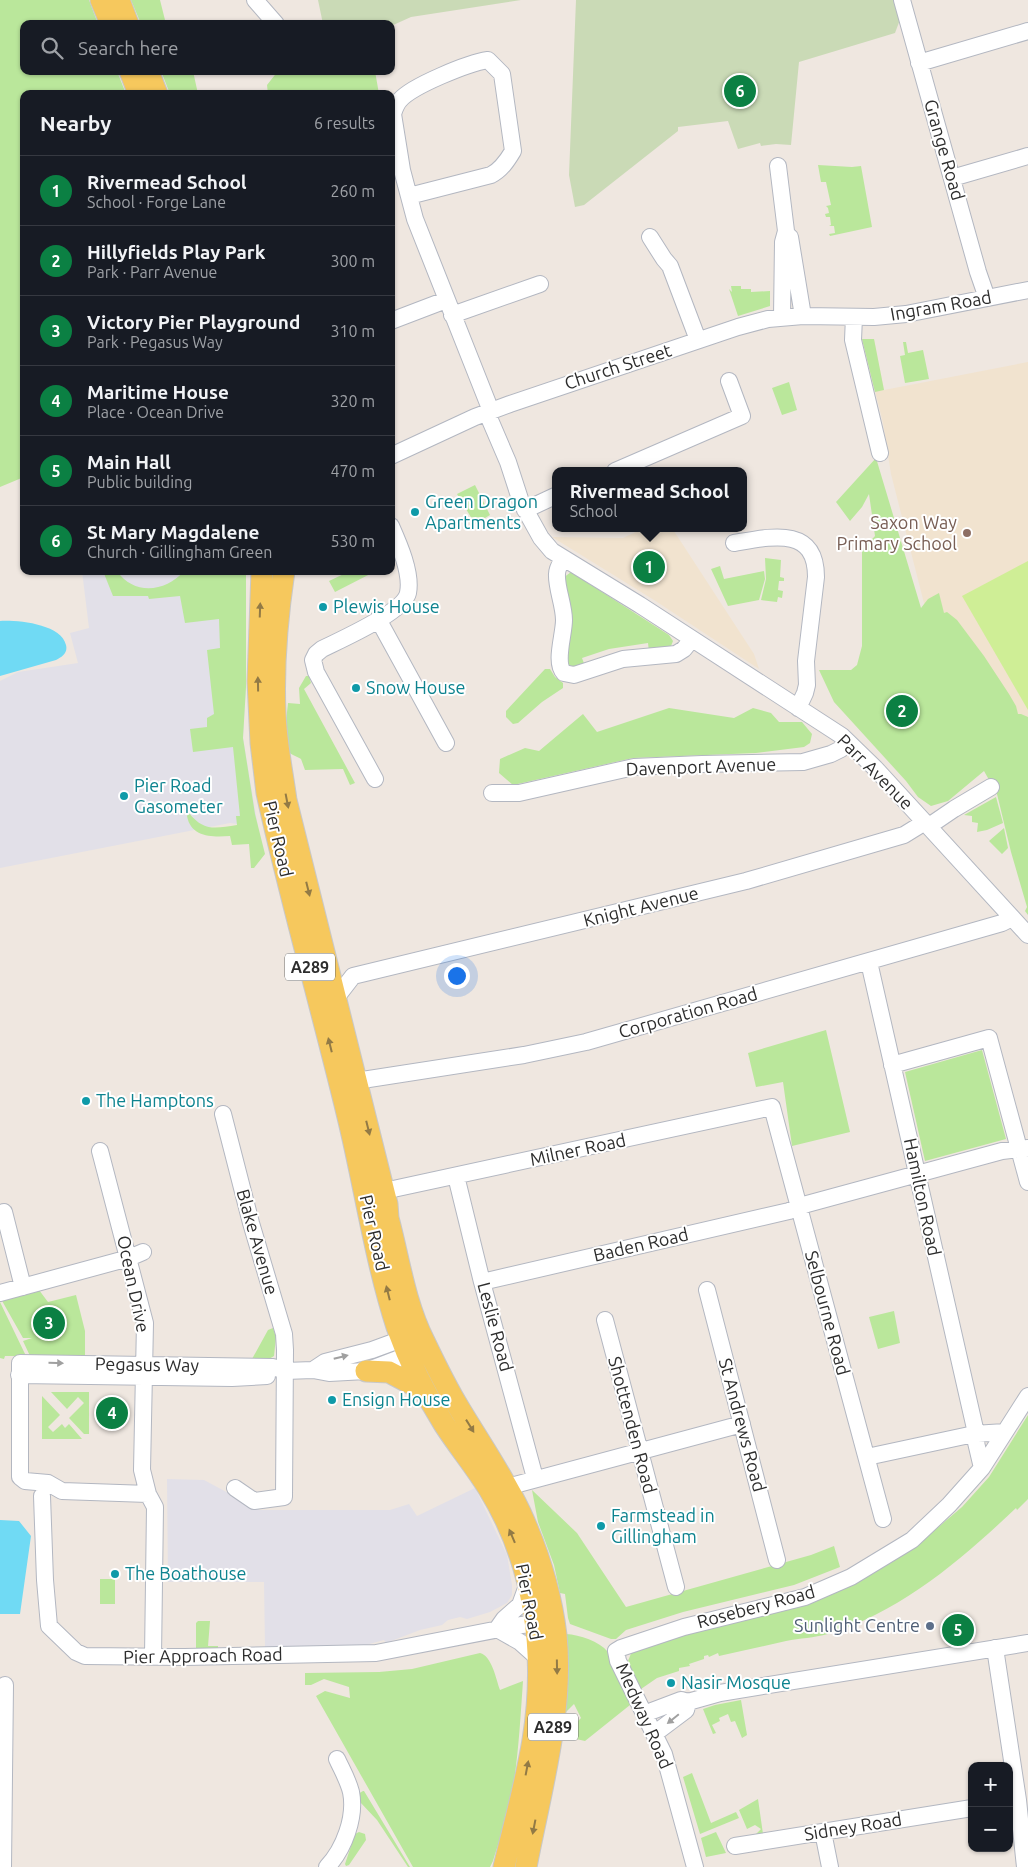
<!DOCTYPE html>
<html lang="en">
<head>
<meta charset="utf-8">
<style>
  :root { --surface:#171b24; --page:#20242c; --text:#f1f3f6; --muted:#9ea1a6; --line:#363941; --accent:#0b8043 }
  body { margin:0; font-family:Ubuntu,sans-serif; background:var(--page); color:var(--text) }
  .controls { position:absolute; right:15px; bottom:15px; display:grid; overflow:hidden; border-radius:10px; box-shadow:0 1px 4px #0004 }
  .controls button { width:45px; height:45px; display:grid; place-items:center; padding:0; border:0; border-bottom:1px solid var(--line); background:var(--surface); color:var(--text); font:25px sans-serif }
  .you { position:absolute; left:456px; top:975px; width:18px; height:18px; margin:-12px; border:4px solid #fff; border-radius:50%; background:#1a73e8; box-shadow:0 0 0 8px #1a73e833 }
  .badge { display:grid; place-items:center; width:32px; height:32px; border-radius:50%; background:var(--accent); color:#fff; font-size:16px; font-weight:700 }
  .pin { position:absolute; translate:-50% -50%; border:2px solid #fff; box-shadow:0 1px 5px #0006 }
  .popup { position:absolute; left:552px; top:467px; width:195px; height:65px; box-sizing:border-box; display:grid; place-content:center; border-radius:10px; background:var(--surface); filter:drop-shadow(0 1px 4px #0005); font-size:16px; white-space:nowrap; color:var(--muted) }
  .popup b { font-size:19px; color:var(--text) }
  .popup::after { content:''; position:absolute; left:50%; top:100%; margin-left:-10px; border:10px solid transparent; border-top-color:var(--surface) }
  .list { margin:0; padding:0; list-style:none }
  h2 { display:flex; justify-content:space-between; align-items:center; height:65px; margin:0; padding:0 20px; font-size:21px }
  h2 small { font-size:16px; font-weight:400; color:var(--muted) }
  .list li { display:grid; grid-template-columns:32px 1fr auto; gap:15px; align-items:center; box-sizing:border-box; height:70px; padding:0 20px; border-top:1px solid var(--line) }
  .list b { display:block; font-size:19px; white-space:nowrap }
  .list p { margin:0; font-size:16px; white-space:nowrap; color:var(--muted) }
  .list em { font-size:16px; font-style:normal; color:var(--muted) }
  .icon { flex:none; width:28px; height:28px; fill:none; stroke:currentColor; stroke-width:2; stroke-linecap:round; stroke-linejoin:round }
  .map { position:relative; flex:none; width:1028px; height:1867px; overflow:hidden }
  .search { position:absolute; background:var(--surface); box-shadow:0 1px 4px #0004; left:20px; top:20px; width:375px; height:55px; display:flex; align-items:center; gap:12px; box-sizing:border-box; padding:0 18px; border-radius:10px; color:var(--muted); font-size:19px }
  .panel { position:absolute; background:var(--surface); box-shadow:0 1px 4px #0004; left:20px; top:90px; width:375px; height:485px; border-radius:10px }
  .map>svg:first-child { display:block }
  .industrial { fill:#e2e0e8 }
  .education { fill:#f1e3cf }
  .green { fill:#bae79b }
  .cemetery { fill:#cadab6 }
  .pitch { fill:#cfee96 }
  .water { fill:#70daf4 }
  .lines { fill:none; stroke-linecap:round; stroke-linejoin:round }
  .minor-casing { stroke:#b3b7c1; stroke-width:18 }
  .major-casing { stroke:#c8c8c8; stroke-width:23 }
  .minor { stroke:#fff; stroke-width:16 }
  .major { stroke:#f6c85d; stroke-width:21 }
  .oneway { fill:#927a45 }
  .oneway2 { fill:#a0a0a0 }
  .culture-dot { fill:#0f9aa8; stroke:#fff; stroke-width:2 }
  .education-dot { fill:#8d6e63; stroke:#fff; stroke-width:2 }
  .service-dot { fill:#5c6f8a; stroke:#fff; stroke-width:2 }
  .labels { text-anchor:middle; stroke-width:4; stroke-linejoin:round; paint-order:stroke }
  .shield { fill:#fff; stroke:#6c6c6c; stroke-width:1 }
  .shield-label { font-size:16px; font-weight:bold; fill:#2d2d2d }
  .street-label { font-size:18px; fill:#2d2d2d; stroke:#fff }
  .culture-label { font-size:18px; fill:#0d838f; stroke:#fff; text-anchor:start }
  .education-label { font-size:18px; fill:#785e54; stroke:#fff; text-anchor:end }
  .service-label { font-size:18px; fill:#4e5e75; stroke:#fff; text-anchor:end }
</style>
</head>
<body>
<div class="map">
<svg width="1028" height="1867" viewBox="0 0 1028 1867">
  <rect width="100%" height="100%" fill="#efe7e0"/>
  <path class="industrial" d="M82 571H246V687L243 738 258 827 230 823 0 868V681L18 672 78 663 70 633 89 628Z
    M167 1479 204 1480 260 1510H390L409 1504 417 1516 475 1488 507 1555 512 1585V1595L507 1603 490 1612 467 1619 460 1617 448 1620 442 1625 420 1630 386 1643 384 1640 362 1646 265 1647 264 1582H168Z"/>
  <path class="education" d="M862 339H874L884 390 1028 362V728L925 607 891 474 883 423Z
    M644 528H672L754 654 759 669 654 600 552 537 623 538Z"/>
  <path class="green" d="M0 0H89L98 24H24V71H117L126 94H24V477L0 487Z
    M131 0H160L165 20 170 24H141Z
    M161 71H193L198 94H170Z
    M278 71H375L379 94H268L267 85Z
    M818 165 852 167 861 166 872 227 830 236 829 234 835 233 834 226H829L831 225 830 217H826L825 214 829 213 828 208 826 206 831 205 826 182H821Z
    M731 286H741V289H751V292L770 291V306L738 316 729 289 732 292Z
    M862 339H874L884 390 875 392Z
    M903 342H906L908 353 923 350 929 379 905 383 900 356 905 355Z
    M789 382 797 410 782 415 772 388Z
    M876 458 921 608 928 599 939 593 944 613 947 612 957 620 984 656 1009 694 1016 706 1018 714H1021L1028 717V915L1025 911 1027 907 1011 852 997 794 984 771 948 801 931 806 918 797 906 781 834 702 819 670H851L857 665 862 646V550L875 536 869 494 862 507 850 521 836 502Z
    M475 485 490 515 475 524 457 494Z
    M765 558 781 560 780 577 784 578V581H779L778 590 783 591 782 598 778 597 777 602 761 600 766 579Z
    M720 566 724 579 764 571 765 579 759 600 728 606 711 569Z
    M103 571H117C134 596 166 592 184 571H246V687L243 738 255 814 265 854 254 868H251L249 844 232 845 230 836C213 837 191 838 187 816L189 813C204 832 216 828 237 825L236 816H240L233 747 193 752 190 729 207 727V718L214 714 207 650 220 648 219 619 185 623 180 596 149 599 148 596H113Z
    M350 571H376L335 592 329 581Z
    M571 572 669 635 673 641 671 646 649 652 648 643 609 649 582 658 585 666 568 670 563 578Z
    M545 669H550L555 677 563 683V688L542 702 518 723 513 724 506 717V711Z
    M306 676H309L311 683 304 689 355 783 350 785 343 769 305 770 301 759C298 757 292 755 290 753 282 745 287 714 288 703L300 704 299 688Z
    M669 708 734 718 753 708 771 713 779 722H802L812 734 810 743 804 747 756 753 633 758 513 785 499 773 500 759 525 748 539 751 583 714 597 732Z
    M996 797 1003 823 987 830 977 832 978 823 972 822V816L964 815Z
    M1004 828 1008 848 1002 854 989 841Z
    M826 1030 850 1132 792 1146 783 1082 756 1087 748 1053Z
    M982 1050 1006 1139 925 1161 905 1072Z
    M39 1290 48 1302 76 1295 85 1331V1355L30 1356 23 1341 32 1338H23L1 1299Z
    M0 1302 26 1356H5L4 1359 0 1358Z
    M894 1311 900 1343 878 1349 869 1317Z
    M273 1328 276 1337 274 1356 269 1359H252L268 1330Z
    M51 1392H89V1434H84L69 1418 84 1403 78 1397 67 1409Z
    M42 1396 60 1415 48 1427 53 1432 62 1424 65 1428 69 1424 82 1439H42Z
    M1028 1415V1499L1017 1510 1016 1508C960 1561 902 1611 828 1634 814 1638 800 1638 786 1641 764 1646 741 1651 719 1656L718 1653 709 1657 708 1655 704 1656V1659L689 1664 690 1666 679 1668V1671L657 1678 641 1689 632 1672 628 1661 632 1651 727 1622 916 1546 962 1507 989 1477Z
    M532 1490 577 1533 626 1607 811 1555 834 1546 840 1567 794 1585 683 1612 626 1630 616 1639H611L570 1624 568 1618 565 1594 560 1593 554 1565 538 1522Z
    M100 1579H115V1604H100Z
    M198 1621H210L208 1646H218V1648H196V1623Z
    M566 1634C580 1635 599 1641 608 1652 617 1661 626 1689 632 1701L630 1705 585 1741 563 1736 581 1718 574 1704 566 1712Z
    M480 1653C492 1656 496 1679 500 1690L523 1681C520 1724 518 1767 509 1809 505 1826 498 1844 493 1861L490 1867H413L316 1696 325 1691 350 1698 349 1687 324 1679 311 1685H305V1673L379 1672 412 1669Z
    M741 1700 747 1735 742 1738 735 1721 731 1722 728 1714 719 1718 720 1721 712 1725 716 1733 713 1734 703 1709 715 1705Z
    M692 1773 711 1823 736 1812 739 1818 700 1834 683 1777Z
    M363 1791H364L410 1867H408L377 1820 360 1802 358 1794Z
    M758 1799 763 1834 755 1835 761 1829 755 1825 747 1829 739 1810Z
    M359 1832 365 1834 366 1840 349 1865 346 1866 345 1864 355 1834Z
    M716 1832 726 1853 706 1857 701 1838Z"/>
  <path class="cemetery" d="M318 0H521L411 17 391 26V24H323Z
    M576 0H896L901 17 895 33 799 62 791 145 776 144 761 146 760 143 738 149 728 121 678 127V131L584 205 575 207 569 175Z"/>
  <path class="pitch" d="M1028 561V710L962 596Z"/>
  <path class="water" d="M0 621C18 620 61 624 66 645 68 653 62 657 56 660L0 676Z
    M0 1520 19 1521 31 1536 20 1614H0Z"/>
  <g class="lines">
    <defs>
      <path id="minor" d="M255 0 276 24
        M902 0 978 272 987 298
        M919 63 1028 31
        M778 166 786 231 783 242 782 317
        M952 178 1028 156
        M409 196 491 175C501 170 507 161 513 151L502 74 488 60C468 63 412 86 400 100 396 104 395 108 393 114L402 170 415 219 491 411
        M650 237 664 259 670 266 698 340
        M790 237 803 316
        M452 315 540 284
        M854 317 853 340 880 453
        M391 321 446 300
        M487 413 508 462 521 502 541 538 552 551 640 605 842 736 875 768 1028 935
        M391 456 475 417 510 404 738 327 768 319 803 316 874 317 906 314 1028 290
        M615 471 742 416 729 381
        M525 510 555 496
        M734 543C770 537 816 525 816 577L806 661 807 685 805 693 798 708
        M563 559C560 564 557 568 557 574 556 587 564 605 564 620 564 635 554 663 564 673L574 675 623 659 676 654 684 649 692 639
        M378 619 446 743
        M375 779 316 672 313 660 316 654 322 649C340 640 404 612 408 593 412 573 399 544 391 526
        M492 793H519L634 767 702 764 803 762 831 754 841 749 848 742
        M929 826 954 809 991 787
        M869 962 976 1433
        M336 998 353 976 746 881 904 835 925 822
        M892 1065 989 1038 1028 1182
        M356 1081 524 1055 586 1042 1002 923 1012 918
        M223 1114 251 1223 284 1334 285 1350 284 1497 254 1501 235 1488
        M100 1151 145 1323 142 1470 148 1494 155 1507 153 1657
        M456 1176 482 1282 535 1478
        M384 1191 772 1107 883 1519
        M4 1212 23 1287
        M482 1282 789 1211 807 1204 1002 1151 1028 1148
        M707 1290 777 1560
        M0 1293 129 1258 143 1252
        M605 1320 676 1587
        M313 1370 325 1362 372 1350 402 1339
        M19 1375 232 1378 267 1376
        M974 1434 982 1468
        M867 1457 974 1434 1005 1432
        M507 1487 742 1424
        M148 1494 62 1491 48 1483 25 1481 20 1477V1363L273 1367 285 1371 313 1370 329 1373 366 1371 408 1355
        M42 1496 45 1580 49 1626 76 1652 85 1656 185 1657 376 1653 515 1626 536 1623 545 1626
        M497 1629 504 1619 520 1605 528 1583
        M497 1629 520 1642 539 1659
        M995 1648 1018 1800 1025 1867
        M644 1714 681 1700 688 1702 720 1693 1028 1643
        M654 1734 686 1710 688 1702
        M823 1832 830 1867
        M735 1846 972 1808
        M3 1867 5 1685
        M327 1867C344 1849 356 1817 351 1792 348 1780 342 1770 337 1759
        M695 1867 664 1754 618 1661 616 1651 621 1648 684 1627 805 1597 851 1577 912 1540 949 1505 982 1468 1028 1396"/>
      <path id="major" d="M101 0 111 24
        M119 0 128 24
        M130 71 139 94
        M148 71 157 94
        M262 571 258 681 261 743 267 793C291 902 322 1009 348 1117 365 1187 375 1259 397 1327 409 1361 425 1394 444 1424 458 1446 475 1466 489 1489 535 1564 547 1654 533 1740 526 1783 514 1825 504 1867
        M284 571C277 618 273 666 275 713 276 742 282 771 286 800L387 1204 388 1218C399 1259 405 1304 424 1341 435 1364 446 1387 459 1408 480 1443 503 1476 520 1512 538 1551 551 1593 556 1635 564 1711 540 1793 526 1867
        M366 1371 389 1372 425 1391"/>
    </defs>
    <use href="#minor" class="minor-casing"/>
    <use href="#major" class="major-casing"/>
    <use href="#minor" class="minor"/>
    <use href="#major" class="major"/>
  </g>
  <defs><path id="oneway-solid" d="M-6-.8H1V-3.2L6.5 0L1 3.2V.8H-6Z" transform="scale(1.25)"/></defs>
  <g class="oneway">
    <use href="#oneway-solid" transform="translate(260 610) rotate(-88)"/>
    <use href="#oneway-solid" transform="translate(258 684) rotate(-91)"/>
    <use href="#oneway-solid" transform="translate(287 801) rotate(79)"/>
    <use href="#oneway-solid" transform="translate(308 889) rotate(76)"/>
    <use href="#oneway-solid" transform="translate(330 1045) rotate(-104)"/>
    <use href="#oneway-solid" transform="translate(368 1128) rotate(76)"/>
    <use href="#oneway-solid" transform="translate(388 1293) rotate(-104)"/>
    <use href="#oneway-solid" transform="translate(470 1426) rotate(58)"/>
    <use href="#oneway-solid" transform="translate(512 1536) rotate(-113)"/>
    <use href="#oneway-solid" transform="translate(557 1667) rotate(89)"/>
    <use href="#oneway-solid" transform="translate(527 1768) rotate(-79)"/>
    <use href="#oneway-solid" transform="translate(534 1827) rotate(101)"/>
  </g>
  <g class="oneway2">
    <use href="#oneway-solid" transform="translate(341 1357) rotate(-14)"/>
    <use href="#oneway-solid" transform="translate(56 1363) rotate(1)"/>
    <use href="#oneway-solid" transform="translate(673 1719) rotate(141)"/>
  </g>
  <g class="culture-dot">
    <circle cx="415" cy="512" r="5"/>
    <circle cx="323" cy="607" r="5"/>
    <circle cx="356" cy="688" r="5"/>
    <circle cx="124" cy="796" r="5"/>
    <circle cx="86" cy="1101" r="5"/>
    <circle cx="332" cy="1400" r="5"/>
    <circle cx="601" cy="1526" r="5"/>
    <circle cx="115" cy="1574" r="5"/>
    <circle cx="671" cy="1683" r="5"/>
  </g>
  <circle class="education-dot" cx="967" cy="533" r="5"/>
  <circle class="service-dot" cx="930" cy="1626" r="5"/>
  <g class="labels">
    <g class="shield">
      <rect x="285" y="953.5" width="50" height="27" rx="4"/>
      <rect x="528" y="1713.5" width="50" height="27" rx="4"/>
    </g>
    <g class="shield-label">
      <text x="310" y="973">A289</text>
      <text x="553" y="1733">A289</text>
    </g>
    <g class="street-label">
      <text transform="translate(944 150) rotate(74)" y="6">Grange Road</text>
      <text transform="translate(941 306) rotate(-10)" y="6">Ingram Road</text>
      <text transform="translate(618 367) rotate(-18)" y="6">Church Street</text>
      <text transform="translate(701 767) rotate(-2)" y="6">Davenport Avenue</text>
      <text transform="translate(875 772) rotate(45)" y="6">Parr Avenue</text>
      <text transform="translate(278 839) rotate(77)" y="6">Pier Road</text>
      <text transform="translate(641 907) rotate(-14)" y="6">Knight Avenue</text>
      <text transform="translate(688 1013) rotate(-16)" y="6">Corporation Road</text>
      <text transform="translate(578 1150) rotate(-12)" y="6">Milner Road</text>
      <text transform="translate(922 1197) rotate(78)" y="6">Hamilton Road</text>
      <text transform="translate(374 1233) rotate(77)" y="6">Pier Road</text>
      <text transform="translate(257 1242) rotate(74)" y="6">Blake Avenue</text>
      <text transform="translate(641 1245) rotate(-13)" y="6">Baden Road</text>
      <text transform="translate(133 1284) rotate(78)" y="6">Ocean Drive</text>
      <text transform="translate(827 1313) rotate(75)" y="6">Selbourne Road</text>
      <text transform="translate(495 1327) rotate(75)" y="6">Leslie Road</text>
      <text transform="translate(147 1365) rotate(1)" y="6">Pegasus Way</text>
      <text transform="translate(632 1425) rotate(75)" y="6">Shottenden Road</text>
      <text transform="translate(742 1425) rotate(75)" y="6">St Andrews Road</text>
      <text transform="translate(529 1602) rotate(79)" y="6">Pier Road</text>
      <text transform="translate(756 1607) rotate(-15)" y="6">Rosebery Road</text>
      <text transform="translate(203 1656) rotate(-1)" y="6">Pier Approach Road</text>
      <text transform="translate(644 1716) rotate(66)" y="6">Medway Road</text>
      <text transform="translate(853 1827) rotate(-9)" y="6">Sidney Road</text>
    </g>
    <g class="culture-label">
      <text x="425" y="508">Green Dragon<tspan x="425" dy="21">Apartments</tspan></text>
      <text x="333" y="613">Plewis House</text>
      <text x="366" y="694">Snow House</text>
      <text x="134" y="792">Pier Road<tspan x="134" dy="21">Gasometer</tspan></text>
      <text x="96" y="1107">The Hamptons</text>
      <text x="342" y="1406">Ensign House</text>
      <text x="611" y="1522">Farmstead in<tspan x="611" dy="21">Gillingham</tspan></text>
      <text x="125" y="1580">The Boathouse</text>
      <text x="681" y="1689">Nasir Mosque</text>
    </g>
    <g class="education-label">
      <text x="957" y="529">Saxon Way<tspan x="957" dy="21">Primary School</tspan></text>
    </g>
    <g class="service-label">
      <text x="920" y="1632">Sunlight Centre</text>
    </g>
  </g>
</svg>
<div class="controls">
<button>+</button>
<button>−</button>
</div>
<div class="you"></div>
<div class="pin badge" style="left:649px;top:567px">1</div>
<div class="popup"><b>Rivermead School</b>School</div>
<div class="pin badge" style="left:902px;top:711px">2</div>
<div class="pin badge" style="left:49px;top:1323px">3</div>
<div class="pin badge" style="left:112px;top:1413px">4</div>
<div class="pin badge" style="left:958px;top:1630px">5</div>
<div class="pin badge" style="left:740px;top:91px">6</div>
<div class="search"><svg class="icon" aria-label="search" viewBox="0 0 24 24"><circle cx="10" cy="10" r="6"/><path d="M15 15l6 6"/></svg>Search here</div>
<section class="panel">
<h2>Nearby<small>6 results</small></h2>
<ul class="list">
<li><span class="badge">1</span><div><b>Rivermead School</b><p>School · Forge Lane</p></div><em>260 m</em></li>
<li><span class="badge">2</span><div><b>Hillyfields Play Park</b><p>Park · Parr Avenue</p></div><em>300 m</em></li>
<li><span class="badge">3</span><div><b>Victory Pier Playground</b><p>Park · Pegasus Way</p></div><em>310 m</em></li>
<li><span class="badge">4</span><div><b>Maritime House</b><p>Place · Ocean Drive</p></div><em>320 m</em></li>
<li><span class="badge">5</span><div><b>Main Hall</b><p>Public building</p></div><em>470 m</em></li>
<li><span class="badge">6</span><div><b>St Mary Magdalene</b><p>Church · Gillingham Green</p></div><em>530 m</em></li>
</ul>
</section>
</div>
</body>
</html>
